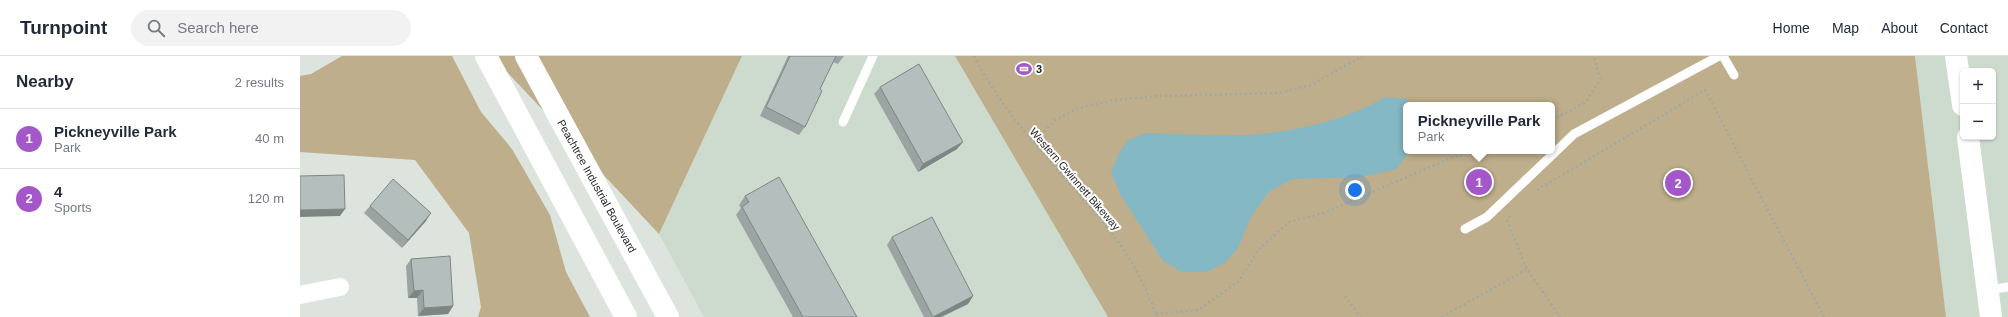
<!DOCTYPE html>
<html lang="en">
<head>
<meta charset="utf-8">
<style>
  :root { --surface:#fff; --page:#f2f2f3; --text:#1f2937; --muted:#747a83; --line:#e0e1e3; --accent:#a457c8 }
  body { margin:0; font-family:Arial,sans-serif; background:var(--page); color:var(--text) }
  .controls { position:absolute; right:12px; top:12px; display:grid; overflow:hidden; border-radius:6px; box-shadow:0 1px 3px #0004 }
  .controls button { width:36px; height:36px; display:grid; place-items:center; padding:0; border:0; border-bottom:1px solid var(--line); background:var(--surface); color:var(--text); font:20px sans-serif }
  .you { position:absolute; left:1055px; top:134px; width:14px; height:14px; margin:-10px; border:3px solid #fff; border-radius:50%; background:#1a73e8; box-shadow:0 0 0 6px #1a73e833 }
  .badge { display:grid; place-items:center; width:26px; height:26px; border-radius:50%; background:var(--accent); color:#fff; font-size:13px; font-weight:700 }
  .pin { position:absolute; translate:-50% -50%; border:2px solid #fff; box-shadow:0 1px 4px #0006 }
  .popup { position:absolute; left:1103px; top:46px; width:152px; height:52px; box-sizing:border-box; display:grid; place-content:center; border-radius:6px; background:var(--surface); filter:drop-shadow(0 1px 3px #0005); font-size:13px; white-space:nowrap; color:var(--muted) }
  .popup b { font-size:15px; color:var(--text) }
  .popup::after { content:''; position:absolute; left:50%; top:100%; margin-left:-8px; border:8px solid transparent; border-top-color:var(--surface) }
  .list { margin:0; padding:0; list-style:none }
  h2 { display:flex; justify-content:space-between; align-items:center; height:52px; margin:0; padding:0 16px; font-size:17px }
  h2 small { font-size:13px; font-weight:400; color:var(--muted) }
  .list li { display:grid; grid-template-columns:26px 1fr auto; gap:12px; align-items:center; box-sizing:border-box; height:60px; padding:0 16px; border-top:1px solid var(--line) }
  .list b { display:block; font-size:15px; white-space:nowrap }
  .list p { margin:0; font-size:13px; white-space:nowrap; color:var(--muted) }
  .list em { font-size:13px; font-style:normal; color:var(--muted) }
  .icon { flex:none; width:22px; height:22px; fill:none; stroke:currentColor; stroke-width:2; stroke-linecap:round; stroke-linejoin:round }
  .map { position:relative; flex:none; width:1708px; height:261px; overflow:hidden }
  header { display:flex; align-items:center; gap:24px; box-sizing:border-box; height:56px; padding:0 20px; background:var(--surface); border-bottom:1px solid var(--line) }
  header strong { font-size:19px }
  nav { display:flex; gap:22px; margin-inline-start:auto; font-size:14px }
  .search { width:280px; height:36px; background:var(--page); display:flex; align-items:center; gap:10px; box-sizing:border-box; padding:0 14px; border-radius:22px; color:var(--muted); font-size:15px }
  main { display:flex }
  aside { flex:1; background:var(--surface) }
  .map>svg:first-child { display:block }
  .built { fill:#cddbcf; fill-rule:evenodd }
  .green { fill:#beae8b; fill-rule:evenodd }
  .water { fill:#84b8c5 }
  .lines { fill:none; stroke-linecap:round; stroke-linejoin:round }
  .path { stroke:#a1a8a2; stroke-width:2.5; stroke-dasharray:2 3; stroke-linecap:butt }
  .lane { stroke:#fff; stroke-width:9 }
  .street { stroke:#fff; stroke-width:18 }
  .secondary { stroke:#fff; stroke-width:22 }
  .highway { stroke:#fff; stroke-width:22 }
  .wall { fill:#9ba4a3 }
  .shaded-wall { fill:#7e8684 }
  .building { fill:#b4bfbd; stroke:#7e8684 }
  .labels { text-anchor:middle; stroke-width:4; stroke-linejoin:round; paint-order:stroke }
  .poi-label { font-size:11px; font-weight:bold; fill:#1f2220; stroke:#fff; text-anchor:start }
  .street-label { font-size:11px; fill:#1f2220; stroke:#fff }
</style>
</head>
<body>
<header>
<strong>Turnpoint</strong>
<div class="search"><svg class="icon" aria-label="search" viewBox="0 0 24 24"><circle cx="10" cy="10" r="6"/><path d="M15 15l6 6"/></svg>Search here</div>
<nav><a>Home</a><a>Map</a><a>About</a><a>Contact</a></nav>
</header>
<main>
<aside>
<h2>Nearby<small>2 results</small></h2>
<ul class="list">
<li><span class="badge">1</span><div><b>Pickneyville Park</b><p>Park</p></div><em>40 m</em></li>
<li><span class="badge">2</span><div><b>4</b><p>Sports</p></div><em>120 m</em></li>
</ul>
</aside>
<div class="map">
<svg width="1708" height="261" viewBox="0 0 1708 261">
  <rect width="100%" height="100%" fill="#dce4dd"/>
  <path class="built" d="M442 0H655L808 261H404L359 178Z
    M1615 0H1708V261H1646ZM1663 15H1693V81H1663Z"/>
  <path class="green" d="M42 0H152L181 56 212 93 250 159 266 216 290 261H178L181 251 169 177 115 104 0 96V20L11 18Z
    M198 0H442L359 178 207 16Z
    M655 0H1615L1646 261H808ZM1106 49H1252V95H1106Z"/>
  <path class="water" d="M1086 41 1107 43 1109 49H1106V95H1109L1097 113 1061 121 993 123 970 135 952 159 938 192 925 207 906 216H882L863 205 820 138 811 116 818 99 828 84 847 77C885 78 932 82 970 77 1010 72 1051 61 1086 41Z"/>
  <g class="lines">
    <path class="path" d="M674 0C710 70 768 121 816 183 834 206 847 234 857 261
      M1252 64 1286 46 1300 23 1294 0
      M734 87 754 65 778 52 814 44 858 40 977 37 1011 29 1063 0
      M1237 134 1405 34 1524 261
      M1210 160 1207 164 1227 213 1260 261
      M1045 240 1061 261
      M856 258 898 254 938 226 959 193 989 166 1024 157 1151 102 1173 95
      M1142 261 1227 213"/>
    <path class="lane" d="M1423 0 1434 19
      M543 66 573 0
      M1165 173 1187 161 1274 78 1419 0
      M1688 234 1708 231"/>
    <path class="street" d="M0 239 40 231"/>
    <path class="secondary" d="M1656 0 1663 49
      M1668 81 1691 261"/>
    <path class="highway" d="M186 0 326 261
      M226 0 368 261"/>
  </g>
  <path class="wall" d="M488 0H544L538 8 533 6 520 33 505 71 499 79 460 60Z
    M580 31 657 93 618 116 574 38Z
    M445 140 557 261H493L436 159 441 152 439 149Z
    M70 150 126 165 102 192 64 157Z
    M592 181 673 240 668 248 641 261H624L587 189Z
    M111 203 153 250 148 258 118 260 117 242H108L106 210Z"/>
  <path class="shaded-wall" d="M663 86 657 93 618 116 623 108Z
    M45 153 40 160 0 161V154Z
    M131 157 126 165 102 192 108 184Z
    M123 234 117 242H108L114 235Z
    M673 240 668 248 641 261H632Z
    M153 250 148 258 118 260 124 252Z"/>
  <path class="building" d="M490 0H536L520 33 522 35 505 71 466 51Z
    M619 8 663 86 623 108 580 31Z
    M44 119 45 153 0 154V120Z
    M479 121 557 261H503L442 151 449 146 445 140Z
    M93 123 131 157 108 184 70 150Z
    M632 161 673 240 633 261 592 181Z
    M150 200 153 250 124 252 123 234 114 235 111 203Z"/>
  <defs>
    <symbol id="stadium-bare" viewBox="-9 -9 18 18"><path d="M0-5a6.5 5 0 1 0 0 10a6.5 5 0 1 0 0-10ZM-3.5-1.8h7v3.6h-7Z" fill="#a457c8" stroke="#fff" stroke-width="2.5" paint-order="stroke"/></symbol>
  </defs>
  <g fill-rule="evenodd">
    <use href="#stadium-bare" x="713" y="2" width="22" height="22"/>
  </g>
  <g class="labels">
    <g class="poi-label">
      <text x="736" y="17">3</text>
    </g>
    <g class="street-label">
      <text transform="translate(775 123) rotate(49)" y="4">Western Gwinnett Bikeway</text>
      <text transform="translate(297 130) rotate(61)" y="4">Peachtree Industrial Boulevard</text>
    </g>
  </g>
</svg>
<div class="controls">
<button>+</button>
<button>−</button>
</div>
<div class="you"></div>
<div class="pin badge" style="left:1179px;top:126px">1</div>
<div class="popup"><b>Pickneyville Park</b>Park</div>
<div class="pin badge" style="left:1378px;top:127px">2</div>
</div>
</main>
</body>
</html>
